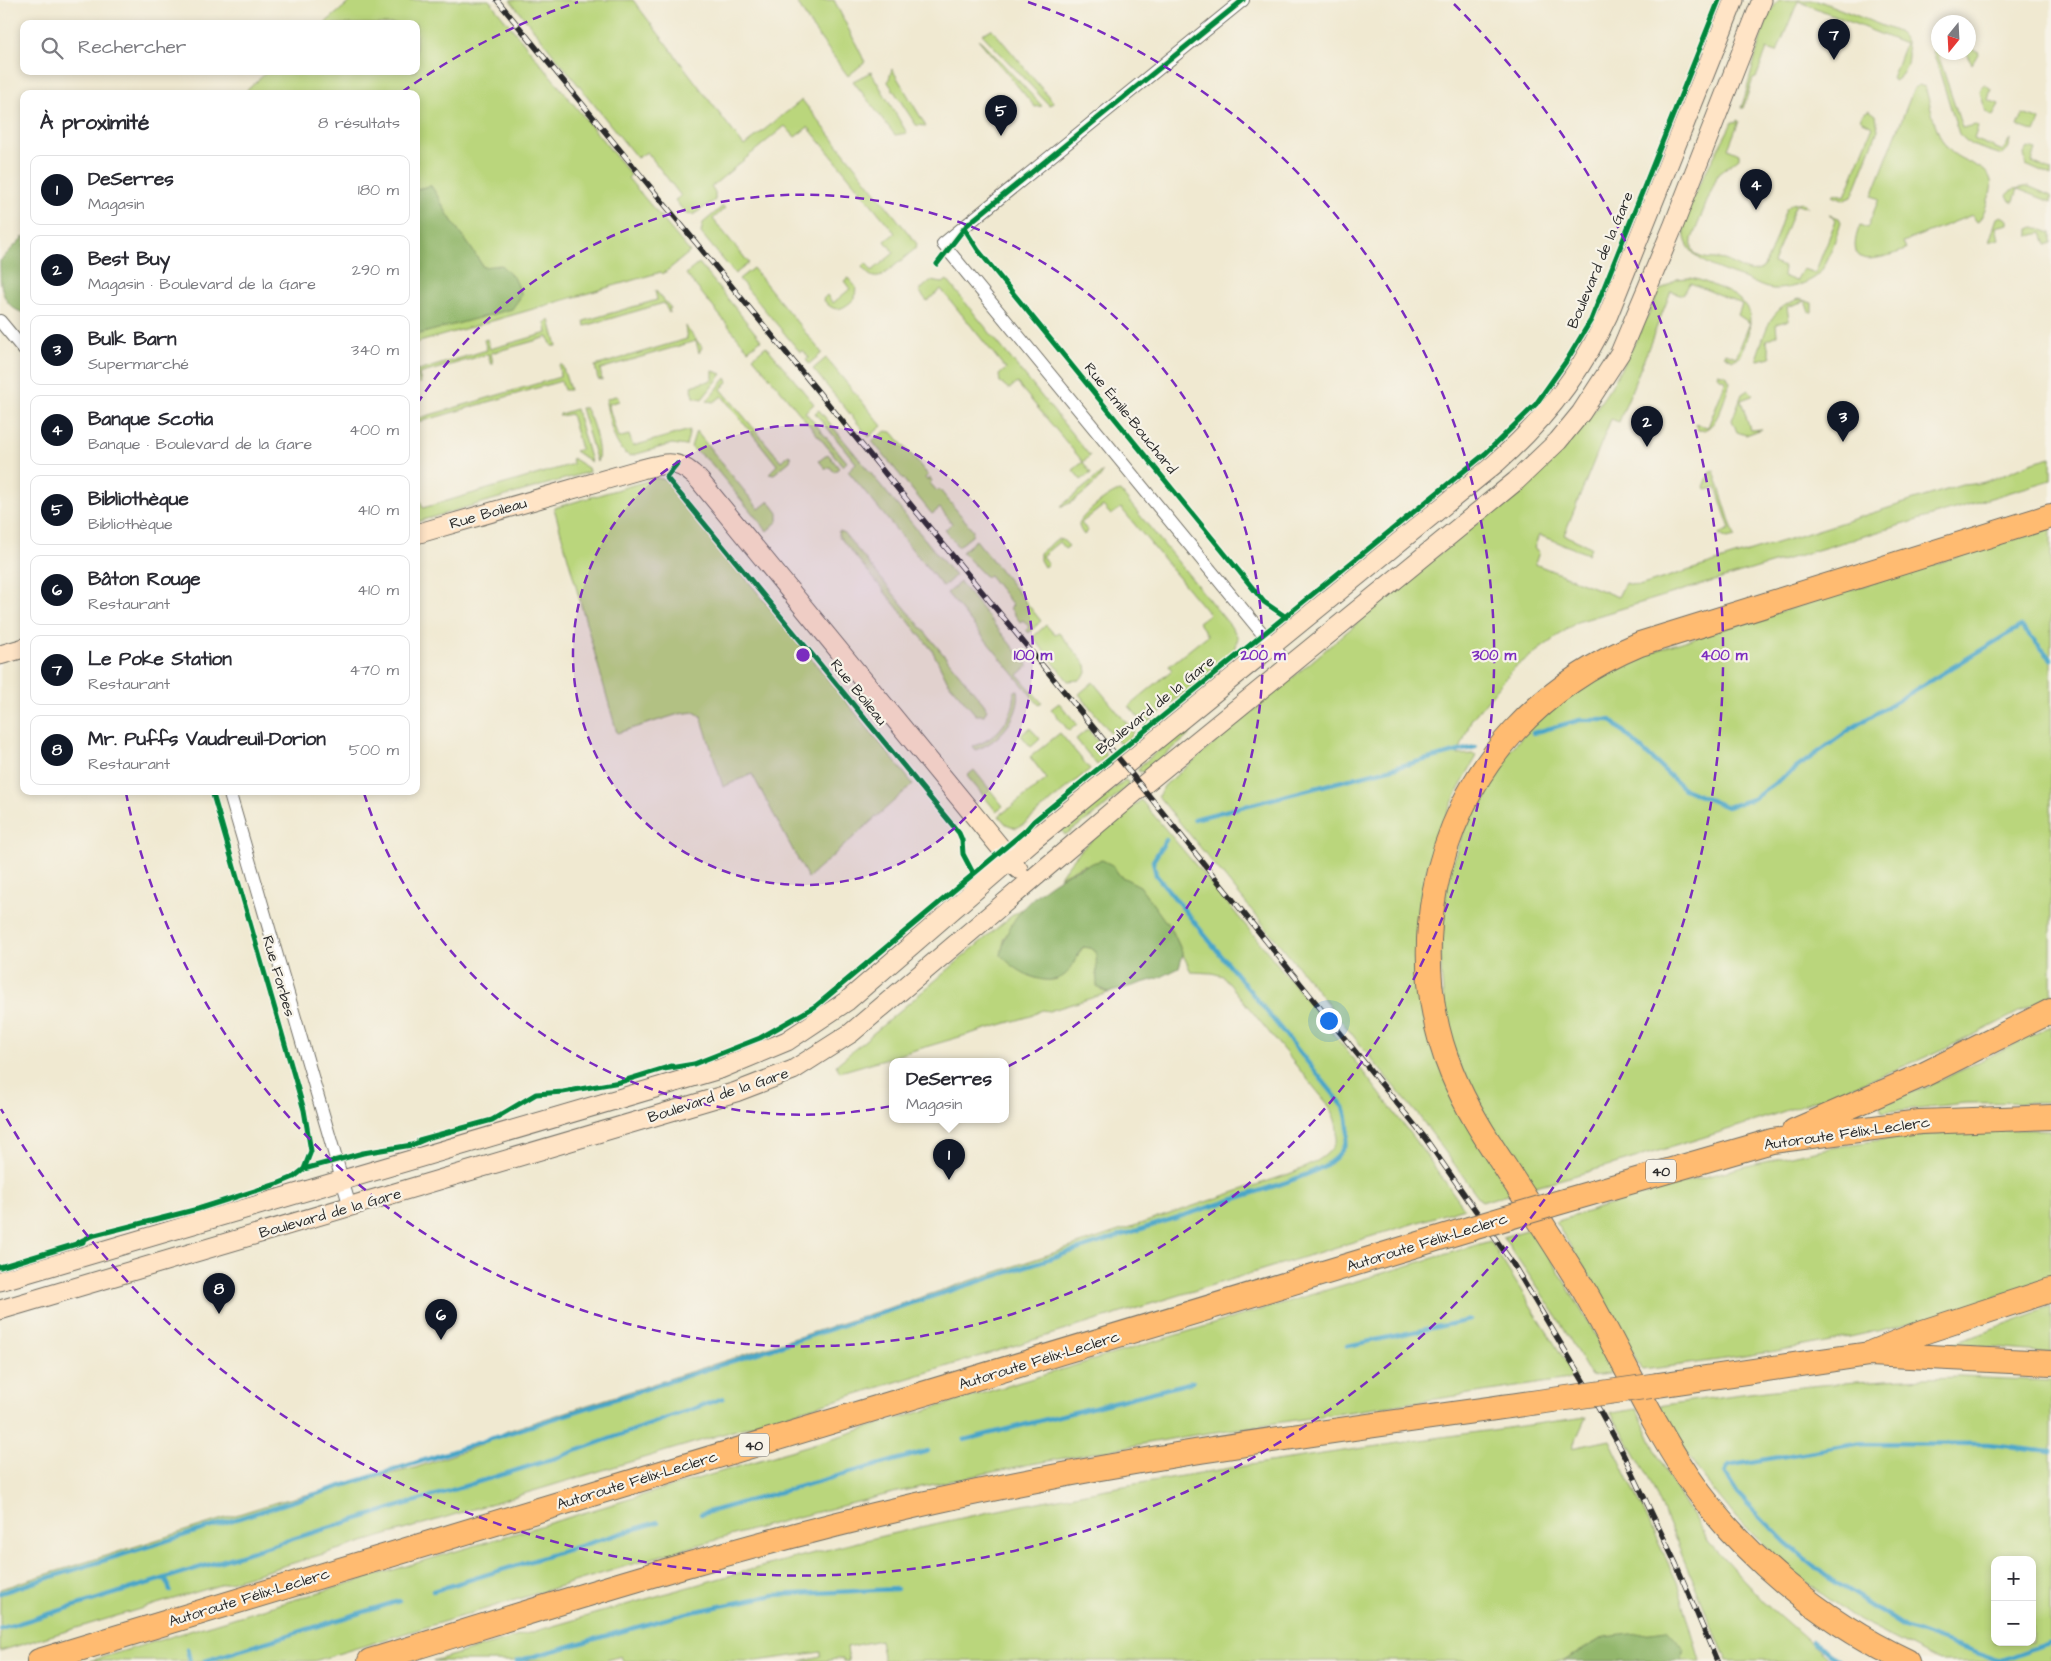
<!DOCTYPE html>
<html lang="fr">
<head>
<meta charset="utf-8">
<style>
  :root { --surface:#fff; --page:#f7f7f7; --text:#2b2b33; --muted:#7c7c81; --line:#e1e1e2; --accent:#111827 }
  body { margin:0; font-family:"Architects Daughter",sans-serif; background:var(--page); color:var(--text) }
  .controls { position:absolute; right:15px; bottom:15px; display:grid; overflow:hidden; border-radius:10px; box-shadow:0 2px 8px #0003 }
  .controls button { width:45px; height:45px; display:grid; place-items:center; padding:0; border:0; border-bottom:1px solid var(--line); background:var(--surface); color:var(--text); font:25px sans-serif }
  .compass { position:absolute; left:1931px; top:15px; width:45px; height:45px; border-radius:50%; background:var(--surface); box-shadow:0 2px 8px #0003; rotate:198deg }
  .you { position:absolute; left:1328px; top:1020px; width:18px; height:18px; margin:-12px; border:4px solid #fff; border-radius:50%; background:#1a73e8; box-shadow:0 0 0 8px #1a73e833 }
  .badge { display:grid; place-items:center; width:32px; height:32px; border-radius:50%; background:var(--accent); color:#fff; font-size:16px; font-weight:700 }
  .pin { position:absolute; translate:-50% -41px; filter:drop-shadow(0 1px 2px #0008) }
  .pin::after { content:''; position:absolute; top:26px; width:18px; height:15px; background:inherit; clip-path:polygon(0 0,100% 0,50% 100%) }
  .popup { position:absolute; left:889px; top:1058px; width:120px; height:65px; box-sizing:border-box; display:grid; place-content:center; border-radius:10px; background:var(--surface); filter:drop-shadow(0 1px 4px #0005); font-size:16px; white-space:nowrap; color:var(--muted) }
  .popup b { font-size:19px; color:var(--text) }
  .popup::after { content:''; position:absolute; left:50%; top:100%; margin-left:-10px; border:10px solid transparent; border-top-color:var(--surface) }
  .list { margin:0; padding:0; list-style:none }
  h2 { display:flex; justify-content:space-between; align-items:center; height:65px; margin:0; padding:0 20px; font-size:21px }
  h2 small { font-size:16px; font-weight:400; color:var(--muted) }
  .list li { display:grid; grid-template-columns:32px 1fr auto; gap:15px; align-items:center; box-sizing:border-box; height:70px; margin:0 10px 10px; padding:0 10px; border:1px solid var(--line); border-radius:10px }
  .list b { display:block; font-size:19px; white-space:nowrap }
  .list p { margin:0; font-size:16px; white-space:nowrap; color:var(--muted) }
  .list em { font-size:16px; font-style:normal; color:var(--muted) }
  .icon { flex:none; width:28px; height:28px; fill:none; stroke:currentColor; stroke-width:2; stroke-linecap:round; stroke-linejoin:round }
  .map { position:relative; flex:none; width:2051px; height:1661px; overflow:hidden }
  .search { position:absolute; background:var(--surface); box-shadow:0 2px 8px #0003; left:20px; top:20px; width:400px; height:55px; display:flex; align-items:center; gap:12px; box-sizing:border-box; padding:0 18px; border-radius:10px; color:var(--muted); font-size:19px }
  .panel { position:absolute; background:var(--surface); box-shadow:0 2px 8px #0003; left:20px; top:90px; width:400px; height:705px; border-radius:10px }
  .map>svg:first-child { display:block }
  .green { fill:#bad67c; stroke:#728054; fill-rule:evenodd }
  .forest { fill:#93b76c; stroke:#5f714c }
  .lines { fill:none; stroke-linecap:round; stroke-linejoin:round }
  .stream { stroke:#4aa6c8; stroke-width:4.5 }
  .street-casing { stroke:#706e65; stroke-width:14 }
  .secondary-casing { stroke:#706e65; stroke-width:21 }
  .highway-casing { stroke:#706e65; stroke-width:26 }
  .street { stroke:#fff; stroke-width:12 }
  .secondary { stroke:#ffe4c6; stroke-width:19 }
  .highway { stroke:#ffbb71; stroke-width:24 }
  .rail-casing { stroke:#2b2b2b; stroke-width:5.5 }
  .rail { stroke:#f7f3e8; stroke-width:4; stroke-dasharray:11; stroke-linecap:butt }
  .highway-bridge-casing { stroke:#706e65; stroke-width:26; stroke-linecap:butt }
  .highway-bridge { stroke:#ffbb71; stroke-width:24 }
  .cycleway-casing { stroke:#f7f3e8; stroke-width:8 }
  .cycleway { stroke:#00873e; stroke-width:5 }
  .ring { fill:none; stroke:#7b2cbf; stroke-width:2.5; stroke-dasharray:9 6 }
  .labels { text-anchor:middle; stroke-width:4.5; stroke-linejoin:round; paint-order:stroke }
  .shield { fill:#f7f3e8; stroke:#686764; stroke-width:1 }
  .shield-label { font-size:14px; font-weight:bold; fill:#2b2b2b }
  .street-label { font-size:15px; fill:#2b2b2b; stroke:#f7f3e8 }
  .centre { fill:#7b2cbf; stroke:#f7f3e8; stroke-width:2.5 }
  .ring-label { font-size:15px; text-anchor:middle; font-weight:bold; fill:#7b2cbf; stroke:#f7f3e8; stroke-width:4.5; stroke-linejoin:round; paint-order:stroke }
</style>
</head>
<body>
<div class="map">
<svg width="2051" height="1661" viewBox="0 0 2051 1661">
  <rect width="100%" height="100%" fill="#f7f3e8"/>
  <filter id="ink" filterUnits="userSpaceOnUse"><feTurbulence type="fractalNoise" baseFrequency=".02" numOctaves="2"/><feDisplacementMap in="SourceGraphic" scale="10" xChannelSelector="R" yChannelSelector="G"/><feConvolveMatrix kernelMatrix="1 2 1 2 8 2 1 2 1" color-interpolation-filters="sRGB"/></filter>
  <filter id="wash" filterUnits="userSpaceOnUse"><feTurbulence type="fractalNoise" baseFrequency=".0096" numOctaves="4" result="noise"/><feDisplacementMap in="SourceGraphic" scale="20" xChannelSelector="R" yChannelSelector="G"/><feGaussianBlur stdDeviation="1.12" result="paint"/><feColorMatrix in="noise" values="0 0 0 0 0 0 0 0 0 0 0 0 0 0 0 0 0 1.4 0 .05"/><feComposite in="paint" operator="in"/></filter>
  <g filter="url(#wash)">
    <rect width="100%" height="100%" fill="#f0e9d1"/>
    <path class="green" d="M352 0H489L631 175 628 178 690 252 663 274 661 272 416 343V335L437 329 483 267C474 251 464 239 454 224 445 212 440 198 431 186L416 189V94H243L268 71H416V24H324Z
      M510 0H633L744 146 802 100 917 244 915 249 882 276C872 280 868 274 862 267L866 263 872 271 894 253 885 241 895 233 808 127 795 137 785 126 711 187 715 193V200L693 215 686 214 675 200 681 196 647 152 637 158Z
      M796 0H834L865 62 848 76 809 23Z
      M1779 0H1817L1898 32C1913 43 1911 72 1894 81L1892 78 1905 44 1798 1 1777 52 1767 49 1756 78 1753 79 1743 108H1741C1751 82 1761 18 1779 0Z
      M1938 24 1937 51 1962 128 1976 125 1978 127 1974 139 2003 151 2010 139 2009 148 2002 155 1971 145 1959 134 1933 51V41Z
      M992 29 1054 103 1049 105 982 34Z
      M1969 34 1974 35 1976 38 1973 49 1979 52 1972 64 1967 53 1968 52Z
      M978 39 983 43 1042 106 1035 107Z
      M892 69 926 126 916 125 888 82Z
      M871 72 907 133 895 135 853 81Z
      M1985 84 1991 89 1988 100 1999 104 1993 116 1986 112 1980 92 1982 86Z
      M1919 85 1925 87C1931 105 1934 129 1945 145 1961 169 2004 161 1988 200 1986 207 1983 215 1979 221L1977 222 1972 215 1903 242 1906 250C1878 259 1842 272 1860 225L1867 228 1879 199 1872 196 1914 88Z
      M1869 110 1876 115 1878 130 1852 197 1845 200 1833 195 1835 193 1845 196 1873 126 1861 120 1863 114Z
      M2023 114 2040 120 2035 132 2018 126Z
      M1737 120 1739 121 1728 149 1739 154V158L1718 174 1692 239C1689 263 1711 257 1724 260 1736 263 1748 277 1761 269 1769 264 1781 221 1786 209L1792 204 1801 202 1808 207 1796 204 1773 263 1784 267 1783 276 1796 281 1803 269 1815 273 1836 220 1829 215 1839 218 1841 222C1837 235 1827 266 1818 275 1808 284 1788 289 1775 289 1765 289 1755 283 1746 279 1722 270 1685 262 1684 230 1683 204 1721 148 1732 122L1736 123Z
      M2028 148 2036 150 2032 162 2051 170V176L2026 165 2024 154Z
      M2028 186 2051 196V202L2018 189 2014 201H2010L2007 195 2011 190Z
      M723 206 725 208 713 219 749 263 735 274 701 233 703 223Z
      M2001 216 2008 220V224L1996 227 1999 239 1989 242 1997 218Z
      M2034 227 2051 233V243L2046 245 2042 233 2029 236V229Z
      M699 263 761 340 748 350 686 274Z
      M753 268 822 353 809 364 806 360 809 358 803 350 800 352 739 279Z
      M848 278 856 287 855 298C843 310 834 314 823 299L827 295 833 303 850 289 844 281Z
      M1689 278C1700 279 1709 284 1719 288 1758 304 1754 322 1740 357L1733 360 1724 355 1726 353 1736 357 1750 323 1738 315 1742 304 1690 283 1683 295 1671 291 1619 422 1611 419 1564 535 1591 547 1588 554 1539 535 1534 548 1539 552 1535 564 1618 597 1625 583 1639 586 1962 485C1988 484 1999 476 2021 467 2030 462 2041 460 2051 457V480L1577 622 1514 668 1471 720 1458 755 1472 754 1477 756C1442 816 1411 889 1418 961 1420 977 1437 1008 1443 1024 1466 1081 1489 1137 1511 1193L1482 1202 1419 1116 1390 1082 1304 974 1158 796 1165 785 1463 534 1518 492 1552 461 1593 413 1611 387 1638 337 1659 291 1677 279Z
      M947 280 1090 456 1083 462 1091 473 1081 480 1073 470 1083 462 1017 383 1009 389 1000 382 999 375 1006 369 941 289 927 301 919 291 930 281 943 283Z
      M655 290 670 307 669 313 664 303 585 326 584 321 657 300Z
      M1799 299 1812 303V312H1809L1805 301 1787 307 1789 320 1776 324 1777 335 1766 340 1771 357 1758 360 1757 356C1767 328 1769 309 1799 299Z
      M550 320 557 346H552L548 337 491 353 493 364H491L488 354 419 374 421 383H419L416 366 418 371 487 350 484 340 487 339 490 349 547 333 545 323Z
      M685 326 702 347 699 353 696 341 600 369 602 380 598 379 595 366 687 339Z
      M766 346 814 404 805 412 847 462 843 466 753 357Z
      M826 358 882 426 869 437 813 369Z
      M559 365H562L570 390H564L561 381 416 423V419L560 377Z
      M713 371 722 374 702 399 694 397 691 386 713 380Z
      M1718 373 1726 375 1730 382C1725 396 1717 434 1698 430L1695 424 1708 427 1726 381 1717 376Z
      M726 378 728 382 721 389 781 461 789 455 791 457 790 461 774 474 769 473 777 465 722 396 714 402 707 401Z
      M1748 390 1753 394 1752 396 1741 400 1750 430 1762 429 1746 435 1737 432 1732 420 1742 394Z
      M615 396 618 397 619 401 608 404 618 438 629 435 633 446 690 430 686 446 672 444 630 456C613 448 610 421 606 403L607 399Z
      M581 408H585C592 417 602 451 597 462Z
      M576 409 591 462 575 451 581 449 571 414 560 416V414Z
      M819 410 955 576 943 587 848 471 856 463 815 413Z
      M696 431 759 509 769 501 778 513V521L767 531 710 462 691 447Z
      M886 431 892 432 928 475 925 478 927 480 930 478 932 481 930 483 937 491 939 489 973 530 972 536 958 547 945 530 952 523 940 508 932 514 872 441Z
      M828 454 839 468 834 472 830 467 826 469 819 461Z
      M572 458 588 468 589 472 416 522V497L419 496 423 508 573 464Z
      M1714 471 1735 537 1727 539 1719 534 1730 529 1716 487 1707 490 1704 487 1710 472Z
      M1103 472C1100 482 1071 506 1061 506Z
      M657 478 666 480 913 784 808 878 752 774 723 787 701 716 694 712 679 714 617 733 554 508Z
      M1120 491 1233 629 1238 638 1233 652 1145 725 1129 706 1172 670 1169 666 1208 635 1198 622 1209 614 1121 508 1111 515 1103 506 1081 523 1088 531 1084 535C1081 531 1079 528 1079 524 1081 515 1111 492 1120 491Z
      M2051 528V994C1939 1059 1818 1102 1695 1140 1641 1156 1587 1173 1532 1187 1505 1147 1465 1093 1453 1046 1423 933 1448 813 1530 728 1537 721 1546 715 1554 709 1592 679 1627 661 1672 645Z
      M839 531 843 532 984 704 987 710 984 715H976L948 682 932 650 838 535Z
      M1057 539 1063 540 1069 546 1065 549 1059 542 1042 556 1048 564 1044 567 1040 560V553Z
      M976 540 1041 621 1029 633 1026 630 1029 627 1023 620 1020 622 1010 608 1013 605 989 575 986 577 962 552Z
      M960 582 1028 666 1018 675 1042 703 1039 705 947 593Z
      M1046 625 1055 635 1059 633 1086 665 1087 673 1079 680 1068 681 1033 637Z
      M1093 682 1133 731V735L1121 745 1079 694Z
      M1018 690C1022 715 999 743 975 750L973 746C996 740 1017 715 1014 691Z
      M1059 703 1077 724 1069 731 1051 709Z
      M1187 727 1192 732 1186 738 1144 772 1138 771 1141 765Z
      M1030 728 1040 739 1031 747 1021 735Z
      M1088 729 1103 748 1106 757 1097 765 1076 739Z
      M1060 733 1090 769 1024 824 1016 828 1006 824 999 816 1047 779 1030 757Z
      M974 770 1003 806 996 811 967 776Z
      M1125 780 1128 782V786L1101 810 1065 835 1061 830Z
      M1141 800C1253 933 1364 1066 1464 1208L873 1389 0 1651V1589L277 1502 415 1468 475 1447 507 1431 907 1302 1289 1174C1327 1159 1353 1144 1326 1102L1223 976 1212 973 1191 972 1173 932 1140 887 1120 876 1112 865H1083L1060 877C1079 846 1113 822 1141 800Z
      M1023 908 1003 940 1029 976 1046 980 1056 979 1067 973 1083 947 1091 948 1096 952 1098 963 1096 975 1101 990 1108 993 1049 1011 1042 1010 1031 1016 840 1072 836 1065 1010 917Z
      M2051 1026V1102L1965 1103 1883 1112 1881 1105 1935 1083Z
      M2051 1130V1277C1920 1330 1782 1353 1642 1370L1593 1281 1555 1222C1721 1169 1874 1125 2051 1130Z
      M1533 1228 1618 1373 1591 1376 1554 1312 1503 1237Z
      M1490 1241 1576 1378 1182 1437 1031 1464 897 1492 794 1518 666 1554 314 1661H90Z
      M2051 1307V1353L1950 1344Z
      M1960 1377 2051 1381V1661H1939L1859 1621 1792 1572 1737 1519 1699 1472 1658 1406C1760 1390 1857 1379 1960 1377ZM1995 1560H2032V1642H1995Z
      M1637 1409 1664 1469 1709 1542 1764 1602 1831 1661H1727L1650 1480 1611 1413Z
      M1586 1417 1572 1448 1610 1440 1677 1582 1700 1661H1681L1685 1650 1604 1637 1564 1661H884L880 1640 847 1647 849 1661H843V1658L823 1661H800L821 1656V1652L756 1661H623L621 1656 604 1661H433C603 1612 774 1559 948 1521 1158 1474 1372 1447 1586 1417Z"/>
    <path class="forest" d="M431 186C440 198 445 212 454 224 464 238 474 251 483 267L501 265 515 279 522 295 512 309 416 335V189Z
      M24 236V313C0 306 0 283 0 261Z
      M1102 860 1112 865 1120 876 1140 886 1173 932 1183 954 1179 968 1159 978 1108 993 1097 986 1096 952 1091 948 1083 947C1076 955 1074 967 1066 974 1047 991 1014 970 1001 955 1007 907 1059 872 1102 860Z
      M1667 1630 1685 1650 1681 1661H1564L1604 1637Z"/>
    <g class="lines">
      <path class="stream" d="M1533 733 1580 720H1611L1684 789 1727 807 1753 799 1852 728 2021 626 2051 659
        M1194 819 1475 747
        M1347 1346 1470 1320
        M964 1440 1193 1382
        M701 1514 928 1451
        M166 1578 170 1591
        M433 1591 658 1522
        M0 1593 441 1455 1284 1183C1322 1169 1361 1157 1344 1107L1156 875 1153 861 1166 840
        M0 1629 556 1458 723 1398
        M1812 1642 1841 1661
        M187 1649 190 1661
        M205 1661 399 1601
        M517 1661 687 1613 774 1595 897 1589
        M1998 1661 2051 1642
        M2001 1661 1905 1627 1826 1576 1785 1542 1738 1494 1725 1473 1729 1466 1738 1464 1862 1443 1988 1444 2051 1451"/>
    </g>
  </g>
  <g filter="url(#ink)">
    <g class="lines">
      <defs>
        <path id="street" d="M1243 0 943 244 1289 666
          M0 321 24 350
          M229 791 350 1207"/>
        <path id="secondary" d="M416 534 642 469C669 462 680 459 700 481L1018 869
          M0 655 24 648
          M0 1281 720 1069 787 1041 847 1001 1032 841 1496 463C1544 421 1581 373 1608 315L1734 0
          M0 1310 736 1092 793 1070 851 1033 1141 787 1516 481 1558 441 1581 413 1620 353 1673 227 1762 0"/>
        <path id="highway" d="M1794 1131 1925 1074 2051 1011
          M1550 1205 1772 1141 1920 1122 2051 1117
          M1873 1352 1923 1332 2051 1290
          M1658 1385 1869 1354 2051 1363
          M39 1661 1469 1229
          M370 1661C550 1606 729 1548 913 1506 1131 1456 1353 1428 1574 1397
          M1907 1661C1822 1621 1741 1555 1688 1477 1649 1418 1620 1353 1585 1292 1559 1250 1532 1209 1505 1167 1485 1137 1466 1107 1452 1073 1405 960 1431 820 1514 731 1549 693 1592 664 1640 644L2051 516"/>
      </defs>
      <use href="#street" class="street-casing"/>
      <use href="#secondary" class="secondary-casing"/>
      <use href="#highway" class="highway-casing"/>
      <use href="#street" class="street"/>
      <use href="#secondary" class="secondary"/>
      <use href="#highway" class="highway"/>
      <defs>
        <path id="rail" d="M497 0 1125 766 1425 1138 1513 1264 1585 1384 1621 1449 1676 1564 1717 1661"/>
      </defs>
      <use href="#rail" class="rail-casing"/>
      <use href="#rail" class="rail"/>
      <defs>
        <path id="highway-bridge" d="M1469 1229 1550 1205
          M1574 1397 1658 1385"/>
      </defs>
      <use href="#highway-bridge" class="highway-bridge-casing"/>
      <use href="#highway-bridge" class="highway-bridge"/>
      <defs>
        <path id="cycleway" d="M964 228 978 250 1264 602 1286 617
          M937 264 967 225 1243 0
          M677 464 666 477 959 833 962 840 963 854 973 873
          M212 791 304 1110 311 1151 304 1169
          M664 1069 694 1064 760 1038 816 1006 1026 830 1034 821 1486 453 1536 404 1567 360 1591 320 1719 0
          M419 1140 492 1120 536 1094 563 1092 620 1082 672 1066
          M77 1243 91 1236 198 1209 277 1184 294 1177 304 1169 363 1153 412 1145 426 1139
          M0 1267 83 1242"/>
      </defs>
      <use href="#cycleway" class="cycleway-casing"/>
      <use href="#cycleway" class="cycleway"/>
    </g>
  </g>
  <circle cx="803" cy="655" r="230" fill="#7b2cbf" fill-opacity=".12"/>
  <g class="ring">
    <circle cx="803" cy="655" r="230"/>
    <path d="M417 404A460 460 0 1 1 364 793"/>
    <path d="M402 92A691 691 0 0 1 578 2M1028 2A691 691 0 1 1 126 793"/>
    <path d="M1454 4A921 921 0 1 1 1 1109"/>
  </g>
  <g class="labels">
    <g class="shield">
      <rect x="1646" y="1159.5" width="30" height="23" rx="4"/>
      <rect x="739" y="1433.5" width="30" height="23" rx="4"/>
    </g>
    <g class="shield-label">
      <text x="1661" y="1176">40</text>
      <text x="754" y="1450">40</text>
    </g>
    <g class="street-label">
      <text transform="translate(1600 260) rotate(-67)" y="5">Boulevard de la Gare</text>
      <text transform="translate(1131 418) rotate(51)" y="5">Rue Émile-Bouchard</text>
      <text transform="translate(488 513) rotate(-16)" y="5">Rue Boileau</text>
      <text transform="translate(859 692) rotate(51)" y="5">Rue Boileau</text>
      <text transform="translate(1155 705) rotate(-39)" y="5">Boulevard de la Gare</text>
      <text transform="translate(279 976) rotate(74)" y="5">Rue Forbes</text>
      <text transform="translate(718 1095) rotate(-18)" y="5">Boulevard de la Gare</text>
      <text transform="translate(1847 1133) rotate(-8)" y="5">Autoroute Félix-Leclerc</text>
      <text transform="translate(330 1213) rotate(-16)" y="5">Boulevard de la Gare</text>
      <text transform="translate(1427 1242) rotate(-17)" y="5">Autoroute Félix-Leclerc</text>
      <text transform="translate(1039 1360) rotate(-17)" y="5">Autoroute Félix-Leclerc</text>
      <text transform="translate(637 1480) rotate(-17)" y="5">Autoroute Félix-Leclerc</text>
      <text transform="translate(249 1597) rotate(-17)" y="5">Autoroute Félix-Leclerc</text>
    </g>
  </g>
  <circle cx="803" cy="655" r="8" class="centre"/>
  <g class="ring-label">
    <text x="1033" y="660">100 m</text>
    <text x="1263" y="660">200 m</text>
    <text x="1494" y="660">300 m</text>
    <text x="1724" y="660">400 m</text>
  </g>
</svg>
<div class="controls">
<button>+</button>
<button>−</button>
</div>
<svg class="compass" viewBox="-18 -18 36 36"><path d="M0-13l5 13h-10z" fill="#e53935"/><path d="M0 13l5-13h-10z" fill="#7c7c81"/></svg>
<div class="you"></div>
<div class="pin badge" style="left:949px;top:1180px">1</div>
<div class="popup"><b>DeSerres</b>Magasin</div>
<div class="pin badge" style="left:1647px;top:447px">2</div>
<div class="pin badge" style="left:1843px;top:442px">3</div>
<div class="pin badge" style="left:1756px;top:210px">4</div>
<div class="pin badge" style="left:1001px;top:136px">5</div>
<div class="pin badge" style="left:441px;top:1340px">6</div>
<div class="pin badge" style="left:1834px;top:60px">7</div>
<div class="pin badge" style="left:219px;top:1314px">8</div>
<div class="search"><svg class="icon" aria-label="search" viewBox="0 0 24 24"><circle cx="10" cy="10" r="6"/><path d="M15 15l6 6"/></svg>Rechercher</div>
<section class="panel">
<h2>À proximité<small>8 résultats</small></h2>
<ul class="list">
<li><span class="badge">1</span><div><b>DeSerres</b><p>Magasin</p></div><em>180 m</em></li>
<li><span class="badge">2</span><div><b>Best Buy</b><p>Magasin · Boulevard de la Gare</p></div><em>290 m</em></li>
<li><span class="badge">3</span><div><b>Bulk Barn</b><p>Supermarché</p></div><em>340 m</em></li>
<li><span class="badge">4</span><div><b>Banque Scotia</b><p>Banque · Boulevard de la Gare</p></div><em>400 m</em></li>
<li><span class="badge">5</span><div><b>Bibliothèque</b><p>Bibliothèque</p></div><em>410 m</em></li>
<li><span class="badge">6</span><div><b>Bâton Rouge</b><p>Restaurant</p></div><em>410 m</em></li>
<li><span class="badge">7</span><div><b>Le Poke Station</b><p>Restaurant</p></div><em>470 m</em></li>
<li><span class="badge">8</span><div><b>Mr. Puffs Vaudreuil-Dorion</b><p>Restaurant</p></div><em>500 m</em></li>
</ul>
</section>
</div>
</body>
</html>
